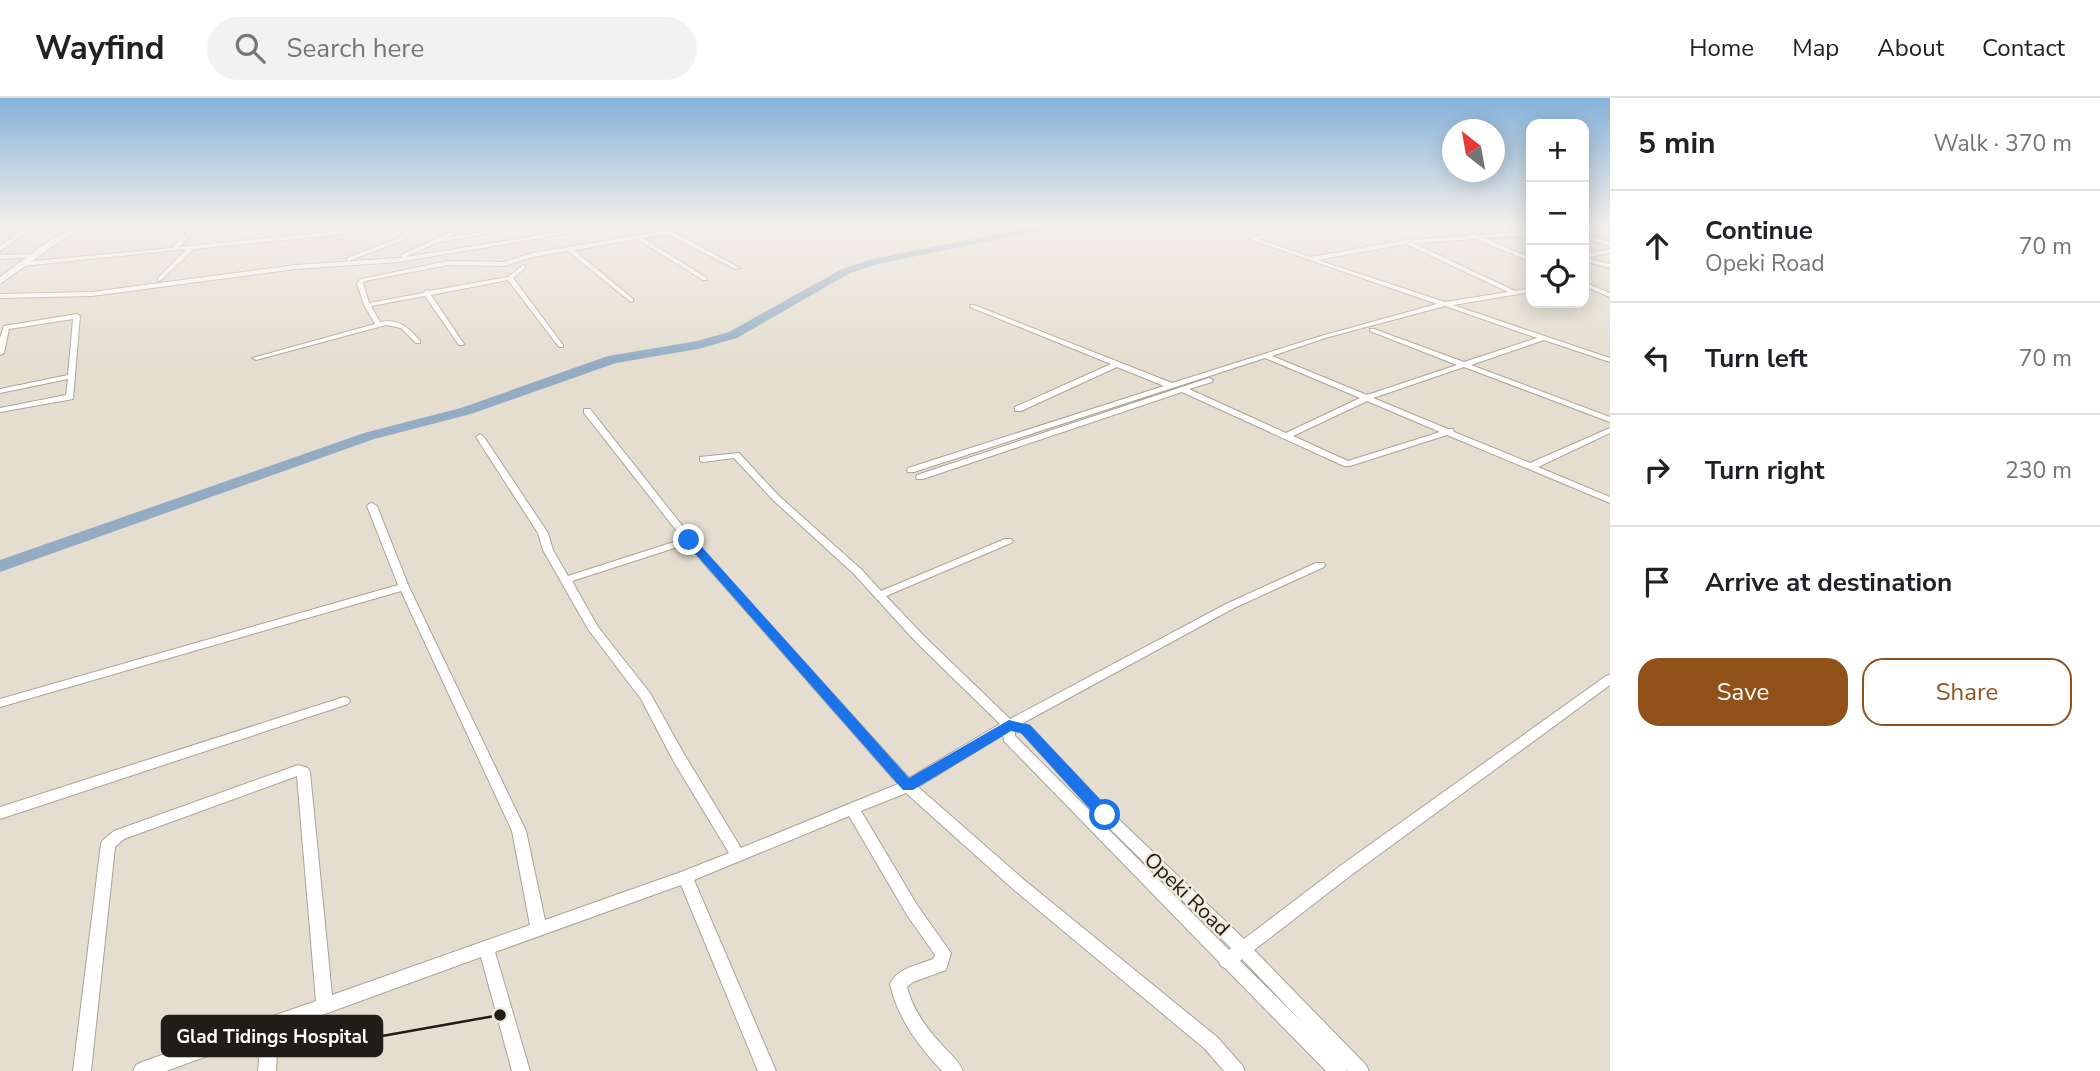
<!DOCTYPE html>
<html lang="en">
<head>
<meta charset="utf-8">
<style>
  :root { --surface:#fff; --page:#f2f2f2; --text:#202124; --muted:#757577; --line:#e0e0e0; --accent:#915219 }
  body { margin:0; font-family:"Nunito Sans",sans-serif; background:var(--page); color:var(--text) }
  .controls { position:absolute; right:21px; top:21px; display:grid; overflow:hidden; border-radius:14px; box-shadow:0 4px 18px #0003 }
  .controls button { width:63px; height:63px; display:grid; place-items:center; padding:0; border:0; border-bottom:2px solid var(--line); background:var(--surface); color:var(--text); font:35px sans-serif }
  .compass { position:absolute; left:1442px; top:21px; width:63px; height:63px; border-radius:50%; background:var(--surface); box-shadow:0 4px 18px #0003; rotate:329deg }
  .stop { position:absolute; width:21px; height:21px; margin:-16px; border:5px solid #1a73e8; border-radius:50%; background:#fff }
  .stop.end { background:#1a73e8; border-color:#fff; box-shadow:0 2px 7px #0008 }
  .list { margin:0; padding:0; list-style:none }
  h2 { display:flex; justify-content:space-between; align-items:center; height:91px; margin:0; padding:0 28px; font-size:30px }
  h2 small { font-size:23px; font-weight:400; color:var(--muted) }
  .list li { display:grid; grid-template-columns:46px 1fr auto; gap:21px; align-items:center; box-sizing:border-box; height:112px; padding:0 28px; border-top:2px solid var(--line) }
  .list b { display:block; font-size:26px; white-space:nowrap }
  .list p { margin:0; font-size:23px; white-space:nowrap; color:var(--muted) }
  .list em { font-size:23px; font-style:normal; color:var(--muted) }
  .actions { display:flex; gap:14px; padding:21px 28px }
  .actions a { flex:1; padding:16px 0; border:2px solid var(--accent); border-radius:21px; text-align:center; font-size:24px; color:var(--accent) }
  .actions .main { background:var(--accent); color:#fff }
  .icon { flex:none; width:38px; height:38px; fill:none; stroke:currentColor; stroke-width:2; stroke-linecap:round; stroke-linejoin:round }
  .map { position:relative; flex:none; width:1610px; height:973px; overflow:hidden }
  header { display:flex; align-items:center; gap:42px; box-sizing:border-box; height:98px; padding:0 35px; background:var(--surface); border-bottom:2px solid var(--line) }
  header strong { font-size:33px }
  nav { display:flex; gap:38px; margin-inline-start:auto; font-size:24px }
  .search { width:490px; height:63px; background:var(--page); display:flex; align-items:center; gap:18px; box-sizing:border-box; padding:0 24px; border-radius:38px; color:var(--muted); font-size:26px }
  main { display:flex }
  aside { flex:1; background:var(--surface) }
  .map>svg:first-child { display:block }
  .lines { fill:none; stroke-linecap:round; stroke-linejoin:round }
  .river { fill:#93acc4; fill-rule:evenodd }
  .minor-casing { stroke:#aaa396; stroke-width:2 }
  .secondary-casing { stroke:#aaa396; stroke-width:2 }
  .minor { fill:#fff; fill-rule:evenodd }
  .secondary { fill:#fff; fill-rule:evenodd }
  .route { fill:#1a73e8 }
  .labels { text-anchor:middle; stroke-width:5; stroke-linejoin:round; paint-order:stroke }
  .near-street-label { font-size:21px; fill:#201d18; stroke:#f3eadd }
  .leader { fill:none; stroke:#201d18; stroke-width:2.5 }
  .callout-dot { fill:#201d18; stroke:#f3eadd; stroke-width:2.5 }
  .callout { fill:#201d18; stroke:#201d18; stroke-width:2.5 }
  .callout-label { font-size:19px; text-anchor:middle; font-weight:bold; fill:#fff }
</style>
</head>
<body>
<header>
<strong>Wayfind</strong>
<div class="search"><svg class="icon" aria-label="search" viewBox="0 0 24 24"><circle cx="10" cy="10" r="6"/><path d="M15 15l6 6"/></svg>Search here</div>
<nav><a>Home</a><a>Map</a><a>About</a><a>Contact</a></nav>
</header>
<main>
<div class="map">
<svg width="1610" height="973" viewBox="0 0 1610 973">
  <rect width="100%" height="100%" fill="#e5ddd0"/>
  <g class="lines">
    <path class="river" d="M1041 128H1063L878 166 850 175 737 240 698 251 616 265 471 316 374 341 0 474V462L364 335 461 310 608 258 697 243 729 234 842 171 872 161Z"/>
    <defs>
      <path id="minor" d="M0 128H35L0 153V148L27 130 0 132Z
        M194 128H199L179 149 388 128H410L409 129V137L403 142 349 163 346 161 347 160 399 140 403 136V130L194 151 160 183 158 182V180L187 151 23 168 20 166 23 164 172 150Z
        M464 128H471L449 139 519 128H534L439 144 405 159 598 128H613L398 164 296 171 92 198 0 200V196L92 194 296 167 398 160H402L401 157Z
        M662 128 740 170 735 171 668 136 643 140 707 180V182H703L637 141 574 152 633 201V203L631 204 568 153 533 159 504 168 448 167 365 183 363 185 369 205 423 195 426 192 429 193 508 179 523 167 525 168V170L513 180 563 247V249H559L508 182 431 197 464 246 463 247H459L425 198 371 208 380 224C399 220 409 230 420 243V245H416L401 230 386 227 256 262 252 260 375 226 364 207 357 185 361 181 448 163 504 164 532 155 664 133 659 130Z
        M1302 128H1313L1258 141 1311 159 1406 142 1469 138 1449 128H1457L1477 137 1531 133V137L1484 140 1531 160V164L1476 141 1413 145 1515 193 1531 190V194L1453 207 1610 260V264L1544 242 1471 267 1610 319V324L1464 269 1373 300 1448 331H1453L1454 334 1530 365 1610 330V335L1538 369 1610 399V405L1447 337 1350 368H1344L1182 294 923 381H917L916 379 917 377 1209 280 1213 282 1212 284 1189 291 1286 335 1360 300 1265 260 914 374H908L907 372 908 370 1164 288 1117 269 1021 313H1015V309L1111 266 970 209V207H974L1172 285 1321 238 1437 206 1249 141ZM1406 146 1508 194 1445 204 1318 162ZM1445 208 1537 240 1464 264 1374 231H1370V233L1457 267 1367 297 1272 258 1325 240ZM1367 303 1440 334 1348 363 1293 338Z
        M1584 136 1610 144V148L1584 140Z
        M1610 151V155L1585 160 1610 166V170L1584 163V156Z
        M36 156 37 157 34 159 0 161V157Z
        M1584 184 1610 195V199L1584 188Z
        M77 216 80 218 73 301 0 314V310L66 297 68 281 0 295V291L68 277 73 221 9 231 4 255 0 257V240L4 228Z
        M584 311H590L692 440 909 680 1000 626 916 544 854 476 773 402 734 360 703 364 700 363V359L739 355 779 398 862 472 881 493 1005 441H1011L1013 443 1011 445 886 498 924 538 1010 621 1226 506 1316 465H1324L1325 467 1324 469 1234 510 1023 625 1030 628 1110 713 1244 841 1340 768 1606 578 1610 577V587L1350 778 1254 852 1366 967 1369 973H1348L1346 971 1347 973H1326L1225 870 1221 868 1219 864 1004 643 1003 637 918 689 1023 781 1217 939 1242 967 1245 973H1224L1205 951 1013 791 906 695 861 713 917 807 951 855 946 872 913 884 907 889C913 912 926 930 942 947 949 955 959 963 963 973H942C918 947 898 921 890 886 897 870 918 867 933 861L935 857 907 817 849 718 694 782 776 973H758L681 787 495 854 530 973H512L481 859 278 933 276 973H258L261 939 166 973H133L136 967 142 964 316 903 297 678 124 741 115 749 91 973H73L101 746 103 742 114 733 298 667 308 670 310 674 332 897 530 827 512 733 401 493 0 609V601L398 487 367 408 369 406 372 405 377 408 409 489 526 733 545 822 681 774 729 755 674 664 641 601 588 531 543 452 538 435 476 339 480 336 484 339 548 435 553 452 568 478 683 441 584 315ZM687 446 898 686 741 750 684 656 650 595 598 529 572 483ZM1015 633 1022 635 1100 721 1231 850 1229 852 1015 638ZM1242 861 1303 925 1240 863Z
        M344 599 348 600 350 603 348 606 0 721V709Z"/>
      <path id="secondary" d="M76 128H87L56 146 0 186V179L50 142Z"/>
    </defs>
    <use href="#minor" class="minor-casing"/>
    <use href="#secondary" class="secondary-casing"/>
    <use href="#minor" class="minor"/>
    <use href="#secondary" class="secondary"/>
  </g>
  <linearGradient id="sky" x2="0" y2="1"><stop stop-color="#86b1da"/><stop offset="0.48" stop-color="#f3f0ea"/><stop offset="1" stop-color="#f3f0ea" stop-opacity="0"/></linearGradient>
  <rect width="1610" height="265" fill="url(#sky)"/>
  <path class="route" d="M685 439H693L909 680 1009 622 1030 627 1111 713V722H1100L1021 635 1011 633 913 692H903L685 444Z"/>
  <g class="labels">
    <g class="near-street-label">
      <text transform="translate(1187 796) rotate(44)" y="7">Opeki Road</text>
    </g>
  </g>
  <path class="leader" d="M500 917L382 938"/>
  <circle class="callout-dot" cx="500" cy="917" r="7"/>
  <rect class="callout" x="162" y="918" width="220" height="40" rx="7"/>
  <g class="callout-label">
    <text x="272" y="945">Glad Tidings Hospital</text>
  </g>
</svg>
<div class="controls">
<button>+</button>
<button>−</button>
<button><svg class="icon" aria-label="locate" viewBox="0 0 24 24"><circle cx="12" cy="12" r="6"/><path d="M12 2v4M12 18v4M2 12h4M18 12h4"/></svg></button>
</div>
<svg class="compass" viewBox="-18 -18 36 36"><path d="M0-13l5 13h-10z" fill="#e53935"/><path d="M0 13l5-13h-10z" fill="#757577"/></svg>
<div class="stop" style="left:1105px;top:717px"></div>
<div class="stop end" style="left:689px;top:442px"></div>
</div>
<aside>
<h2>5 min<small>Walk · 370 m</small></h2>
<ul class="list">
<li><svg class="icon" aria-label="ahead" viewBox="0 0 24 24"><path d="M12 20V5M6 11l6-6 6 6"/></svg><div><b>Continue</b><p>Opeki Road</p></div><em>70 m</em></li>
<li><svg class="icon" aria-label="left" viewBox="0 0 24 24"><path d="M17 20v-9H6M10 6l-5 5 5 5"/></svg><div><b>Turn left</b></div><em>70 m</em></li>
<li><svg class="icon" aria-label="right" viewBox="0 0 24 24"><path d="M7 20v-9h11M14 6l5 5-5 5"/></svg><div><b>Turn right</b></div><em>230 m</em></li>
<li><svg class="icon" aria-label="arrive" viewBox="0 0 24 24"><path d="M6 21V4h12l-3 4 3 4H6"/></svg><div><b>Arrive at destination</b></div></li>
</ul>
<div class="actions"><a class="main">Save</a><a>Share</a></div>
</aside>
</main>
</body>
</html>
